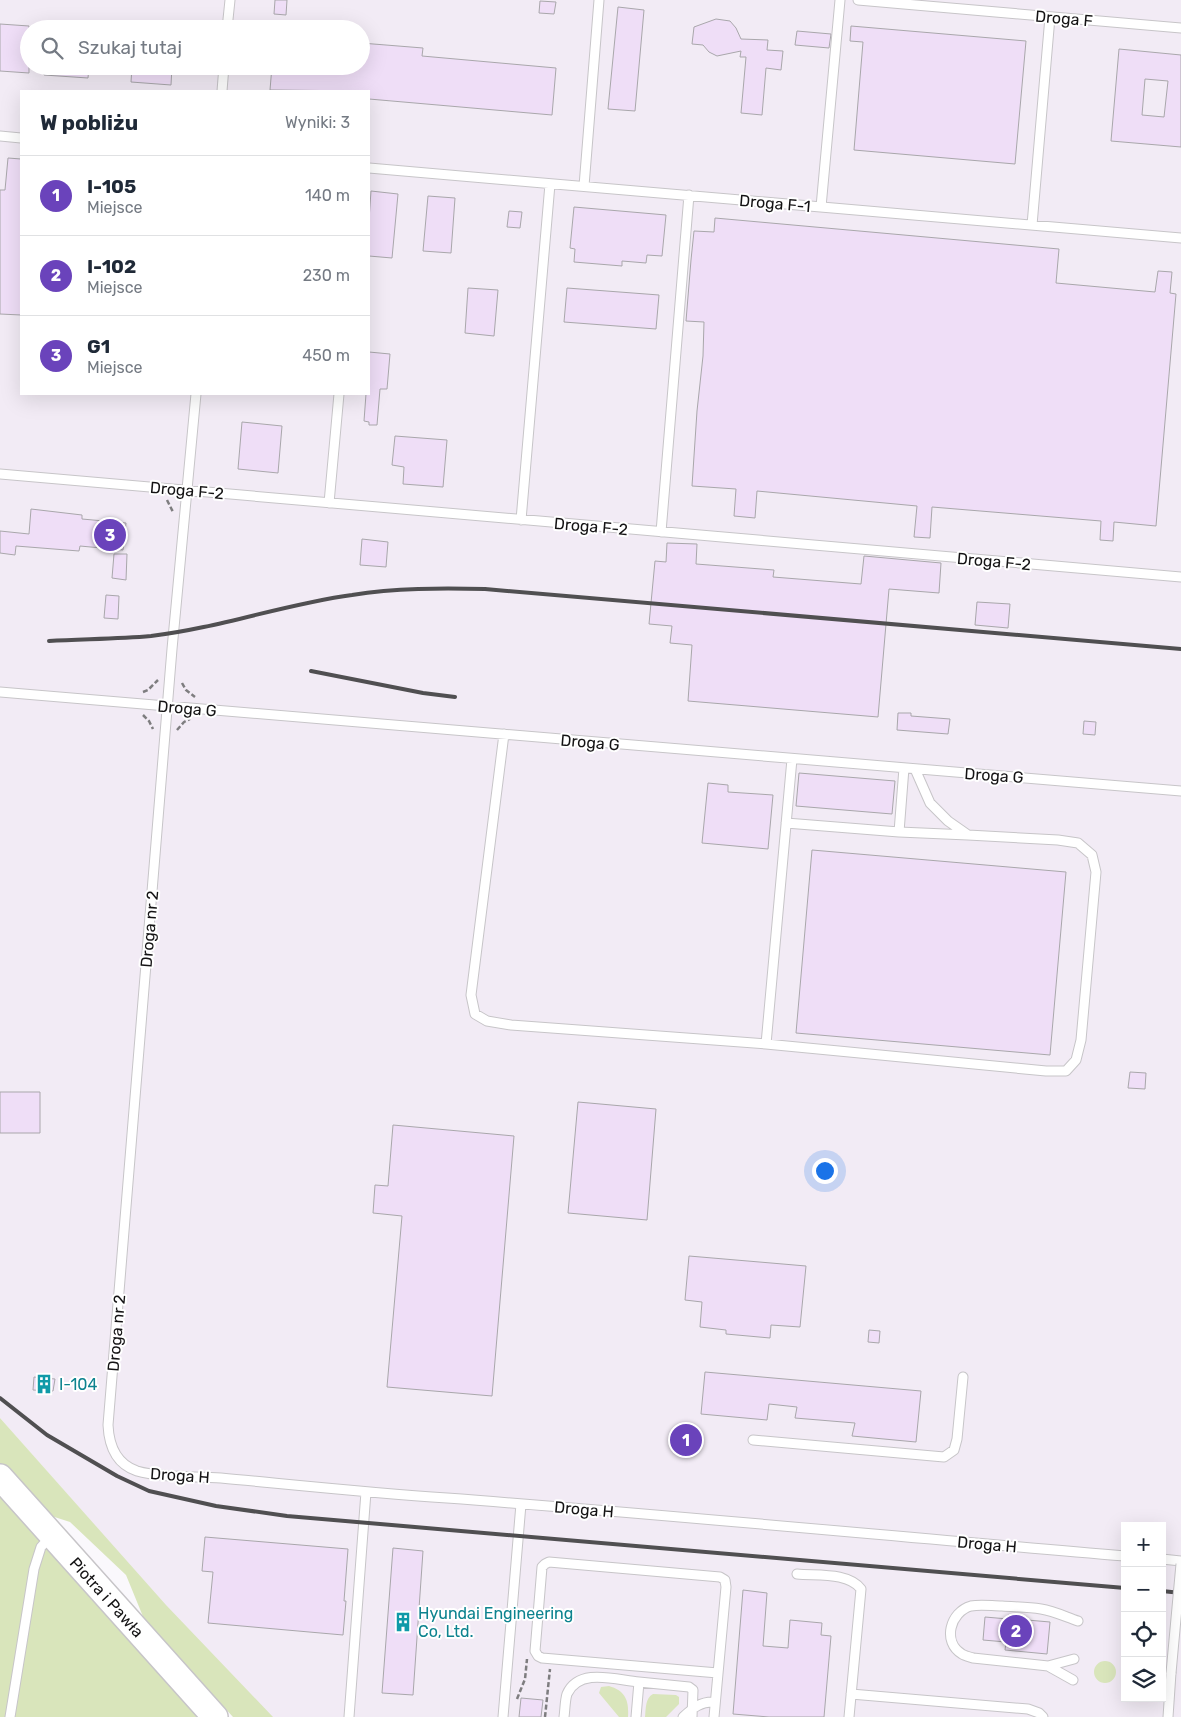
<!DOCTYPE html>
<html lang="pl">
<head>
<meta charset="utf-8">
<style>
  :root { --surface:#fff; --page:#f6f6f7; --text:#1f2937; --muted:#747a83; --line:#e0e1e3; --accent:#6a43bb }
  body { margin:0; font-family:Rubik,sans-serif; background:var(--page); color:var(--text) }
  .controls { position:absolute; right:15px; bottom:15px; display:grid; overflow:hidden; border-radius:0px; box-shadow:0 5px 20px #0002 }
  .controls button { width:45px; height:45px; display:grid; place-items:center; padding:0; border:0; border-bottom:1px solid var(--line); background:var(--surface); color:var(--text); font:25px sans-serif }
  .you { position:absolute; left:824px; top:1170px; width:18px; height:18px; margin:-12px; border:4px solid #fff; border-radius:50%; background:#1a73e8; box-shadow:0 0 0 8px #1a73e833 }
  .badge { display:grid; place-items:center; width:32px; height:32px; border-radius:50%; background:var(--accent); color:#fff; font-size:16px; font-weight:700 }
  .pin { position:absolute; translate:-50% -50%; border:2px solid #fff; box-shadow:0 1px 5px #0006 }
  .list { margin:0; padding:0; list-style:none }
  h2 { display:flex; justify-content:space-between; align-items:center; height:65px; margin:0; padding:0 20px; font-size:21px }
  h2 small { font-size:16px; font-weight:400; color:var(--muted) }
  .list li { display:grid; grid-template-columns:32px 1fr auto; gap:15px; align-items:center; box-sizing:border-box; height:80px; padding:0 20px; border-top:1px solid var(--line) }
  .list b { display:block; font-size:19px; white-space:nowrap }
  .list p { margin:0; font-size:16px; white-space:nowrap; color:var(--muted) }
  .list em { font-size:16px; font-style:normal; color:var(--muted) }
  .icon { flex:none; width:28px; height:28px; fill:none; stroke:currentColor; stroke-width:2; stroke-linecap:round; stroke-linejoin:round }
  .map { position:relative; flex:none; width:1181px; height:1717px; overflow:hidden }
  .search { position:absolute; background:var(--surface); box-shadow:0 5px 20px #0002; left:20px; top:20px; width:350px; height:55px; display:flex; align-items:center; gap:12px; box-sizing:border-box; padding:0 18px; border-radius:28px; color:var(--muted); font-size:19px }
  .panel { position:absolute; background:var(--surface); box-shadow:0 5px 20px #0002; left:20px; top:90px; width:350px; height:305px; border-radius:0px }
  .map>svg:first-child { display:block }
  .built { fill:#f2ebf5; fill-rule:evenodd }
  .green { fill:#d9e5bb }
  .building { fill:#efdef7; stroke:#a9a7ab; fill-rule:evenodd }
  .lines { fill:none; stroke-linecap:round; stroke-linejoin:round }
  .lane-casing { stroke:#c7c5c8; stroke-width:11 }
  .secondary-casing { stroke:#c7c5c8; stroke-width:28 }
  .path { stroke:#7e7d7f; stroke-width:2.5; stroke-dasharray:5 2.5; stroke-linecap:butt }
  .lane { stroke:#fff; stroke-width:9 }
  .secondary { stroke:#fff; stroke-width:25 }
  .rail { stroke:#504f51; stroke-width:4 }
  .lane-bridge-casing { stroke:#c7c5c8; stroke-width:11; stroke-linecap:butt }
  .lane-bridge { stroke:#fff; stroke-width:9 }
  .labels { text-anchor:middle; stroke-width:4; stroke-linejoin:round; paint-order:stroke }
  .street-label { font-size:16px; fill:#141314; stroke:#fff }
  .culture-label { font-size:16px; fill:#0d838f; stroke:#fff; text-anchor:start }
</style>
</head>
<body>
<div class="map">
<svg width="1181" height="1717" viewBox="0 0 1181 1717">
  <rect width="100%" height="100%" fill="#faf8fc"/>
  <path class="built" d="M0 0H1181V1717H257L75 1503 0 1418ZM29 29H361V66H29ZM21 91H369V394H21ZM1125 1526H1162V1698H1125Z"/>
  <path class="green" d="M0 1418 166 1605 273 1717H233L144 1619 126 1575 70 1522 39 1512 0 1466Z
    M0 1491 204 1717H0Z
    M1094 1672a11 11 0 1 1 22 0a11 11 0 1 1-22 0Z
    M609 1686C626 1691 629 1701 628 1717H619L599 1693 601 1687Z
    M653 1694 676 1695 679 1697V1704L666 1717H645C646 1709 645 1698 653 1694Z"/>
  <path class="building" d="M275 0H287L286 15 274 14Z
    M540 1 556 2 554 14 539 13Z
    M618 7 644 10 635 111 608 109Z
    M716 19 730 21 736 28 741 39 768 40 767 50 783 51 781 70 766 68 762 115 741 113 746 57H740L741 51 717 56 709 52 703 45 692 44 694 27Z
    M0 24 29 26V73L0 71Z
    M851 26 1026 41 1015 164 854 150 863 42 850 41Z
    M797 31 831 34 829 48 795 45Z
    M361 43 423 48 422 56 556 68 552 115 369 99V91L270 90 272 66H361Z
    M1119 49 1181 55V147L1111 141ZM1145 79 1168 81 1164 117 1142 115Z
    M44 66H89L88 78 44 75Z
    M132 66H172L171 85 131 82Z
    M8 158 21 159V315L0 314V190H5Z
    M371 191 398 194 392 258 369 256V220Z
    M428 196 455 198 451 253 423 251Z
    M574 207 666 215 662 256 647 255 646 263 622 261V266L574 262 575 249 570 248Z
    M509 211 522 212 520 228 507 227Z
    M715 218 1059 249 1056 283 1155 292 1158 271 1172 272 1170 293 1176 294 1156 526 1114 522 1113 541 1100 540 1101 521 932 507 930 538 914 537 917 506 757 491 755 518 734 516 736 489 692 486 697 411 703 356 704 322 686 321 691 260 694 231 714 232Z
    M468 288 498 290 494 336 465 333Z
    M567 288 659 295 656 329 564 322Z
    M369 352 390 354 387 389H380L377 425H369V422L364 421 366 394H369Z
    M242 422 282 426 278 473 238 469Z
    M395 436 447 440 443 487 403 484 404 467 392 465Z
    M31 509 82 515V519L126 523 123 550 80 546 79 551 16 546 15 555 0 553V531L29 534Z
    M362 539 388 542 386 567 360 565Z
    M667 543 697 544 696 564 774 570 773 577 861 584 864 556 941 563 939 593 889 589 878 717 688 701 692 645 670 643 672 626 649 624 655 561 666 562Z
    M114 554H127L126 580 112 578Z
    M106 595 119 596 118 619 104 618Z
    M977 602 1010 604 1008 628 975 625Z
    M898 713H911V716L950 719 948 734 897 730Z
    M1084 721 1096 722 1095 735 1083 734Z
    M799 773 895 781 892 814 796 806Z
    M708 783 728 785V792L773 795 768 849 702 843Z
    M812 850 1066 872 1050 1055 796 1033Z
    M1130 1072 1146 1073 1145 1089 1128 1088Z
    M0 1092H40V1133H0Z
    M578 1102 656 1109 647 1220 568 1213Z
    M393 1125 514 1136 492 1396 387 1387 402 1216 373 1213 375 1185 388 1186Z
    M689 1256 806 1266 800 1327 771 1325 770 1338 726 1334V1330L700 1327 702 1302 685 1300Z
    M869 1330 880 1331 879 1343 868 1342Z
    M705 1372 921 1391 916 1442 852 1436 855 1423 795 1418 797 1407 769 1404 767 1420 701 1414Z
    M34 1377 55 1379 53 1391 33 1390Z
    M681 1430H693L691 1451 679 1450Z
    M205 1537 348 1549 344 1601H346L343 1635 208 1623 213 1572 202 1571Z
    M393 1548 423 1551 413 1695 382 1693Z
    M743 1590 767 1593 763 1646 788 1648 790 1620 822 1623 821 1635 831 1636 824 1717H769L733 1714Z
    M1008 1615 1027 1617V1620L1050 1622 1047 1654 1005 1650 1006 1642 983 1640 985 1617 1008 1619Z
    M521 1698 543 1700 541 1717H519Z"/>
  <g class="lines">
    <defs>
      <path id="lane" d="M858 0 1181 28
        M227 29 230 0
        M222 91 224 66
        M0 136 21 138
        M369 168 1181 238
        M584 186 599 0
        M821 207 840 0
        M1032 225 1050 17
        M196 394 172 649 108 1425C109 1446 116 1464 137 1471 160 1478 196 1476 221 1478 296 1485 371 1493 447 1498 673 1515 899 1537 1125 1556
        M0 474 1181 577
        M329 503 339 394
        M521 520 550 184
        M661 532 689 195
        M0 692 1181 791
        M504 734 471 995 475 1014 487 1021 511 1025 766 1044
        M792 759 766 1044 1046 1071H1066L1076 1060 1081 1040 1096 872 1092 855 1078 843 1058 840 968 835 948 821 930 803 915 769
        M786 823 899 832 968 835
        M899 832 904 768
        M753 1440 944 1457 954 1450 957 1439 963 1377
        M1162 1559 1181 1561
        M797 1574C817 1576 848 1572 861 1589L849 1717
        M1074 1659 1048 1666 973 1658C970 1657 965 1656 962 1654 942 1642 950 1612 971 1606 981 1604 992 1606 1002 1606 1015 1607 1028 1607 1041 1609 1054 1611 1066 1617 1078 1621
        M1048 1666 1073 1680
        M639 1682 689 1687 693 1690 692 1717
        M851 1694 1028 1709 1039 1713 1043 1717
        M10 1717 34 1569 41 1547 52 1535
        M349 1717 366 1492
        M503 1717 521 1504
        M564 1717C565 1710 565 1700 567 1694 579 1667 616 1680 639 1682L636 1717
        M683 1717C693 1708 701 1701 715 1702
        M714 1717 726 1587 725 1580 720 1577 549 1562 545 1564 542 1567 535 1651 538 1656 542 1658 718 1673
        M1168 1717 1171 1673"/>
      <path id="secondary" d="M0 1477 215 1717"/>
    </defs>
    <use href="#lane" class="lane-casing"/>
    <use href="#secondary" class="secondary-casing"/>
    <path class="path" d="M167 500 173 512
      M182 683 186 690 195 697
      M143 692 148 690 158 680
      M143 715 149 721 153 729
      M177 730 184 722 190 719
      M517 1699 525 1679 527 1659
      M545 1717 550 1669"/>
    <use href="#lane" class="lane"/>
    <use href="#secondary" class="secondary"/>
    <path class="rail" d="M49 641C83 639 117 639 151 636 219 628 285 604 352 595 396 588 440 588 485 589L1181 649
      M311 671 423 693 455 697
      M0 1398 47 1435 117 1476 149 1491 216 1506 287 1516 1125 1588
      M1162 1591 1181 1593"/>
    <defs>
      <path id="lane-bridge" d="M1171 1673 1181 1564"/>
    </defs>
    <use href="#lane-bridge" class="lane-bridge-casing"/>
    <use href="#lane-bridge" class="lane-bridge"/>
  </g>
  <defs>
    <symbol id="building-bare" viewBox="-9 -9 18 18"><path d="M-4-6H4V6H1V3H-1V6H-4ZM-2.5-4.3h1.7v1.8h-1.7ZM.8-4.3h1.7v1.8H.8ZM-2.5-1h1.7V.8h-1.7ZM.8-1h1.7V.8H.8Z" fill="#0f9aa8" stroke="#fff" stroke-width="2.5" paint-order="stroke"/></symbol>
  </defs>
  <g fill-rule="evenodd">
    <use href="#building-bare" x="30" y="1370" width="28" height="28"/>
    <use href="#building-bare" x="389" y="1608" width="28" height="28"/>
  </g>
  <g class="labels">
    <g class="street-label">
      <text transform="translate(1064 18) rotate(5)" y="6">Droga F</text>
      <text transform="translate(775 203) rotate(5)" y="6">Droga F-1</text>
      <text transform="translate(187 490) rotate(5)" y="6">Droga F-2</text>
      <text transform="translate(591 526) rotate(5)" y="6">Droga F-2</text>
      <text transform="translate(994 561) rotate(5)" y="6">Droga F-2</text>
      <text transform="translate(187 708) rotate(5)" y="6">Droga G</text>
      <text transform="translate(590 742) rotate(5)" y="6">Droga G</text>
      <text transform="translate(994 775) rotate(4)" y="6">Droga G</text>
      <text transform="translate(149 929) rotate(-85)" y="6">Droga nr 2</text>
      <text transform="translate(116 1333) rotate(-85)" y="6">Droga nr 2</text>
      <text transform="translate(180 1475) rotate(4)" y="6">Droga H</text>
      <text transform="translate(584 1509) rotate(5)" y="6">Droga H</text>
      <text transform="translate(987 1544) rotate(5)" y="6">Droga H</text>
      <text transform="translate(107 1597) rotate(48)" y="6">Piotra i Pawła</text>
    </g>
    <g class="culture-label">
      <text x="59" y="1390">I-104</text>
      <text x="418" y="1619">Hyundai Engineering<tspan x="418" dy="18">Co, Ltd.</tspan></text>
    </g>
  </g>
</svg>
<div class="controls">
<button>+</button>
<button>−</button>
<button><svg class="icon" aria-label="locate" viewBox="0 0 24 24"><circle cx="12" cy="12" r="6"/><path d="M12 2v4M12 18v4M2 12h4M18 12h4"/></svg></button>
<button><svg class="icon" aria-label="layers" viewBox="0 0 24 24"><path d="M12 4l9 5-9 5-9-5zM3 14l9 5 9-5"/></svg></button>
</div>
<div class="you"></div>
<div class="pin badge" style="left:686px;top:1440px">1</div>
<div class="pin badge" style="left:1016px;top:1631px">2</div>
<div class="pin badge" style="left:110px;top:535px">3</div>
<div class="search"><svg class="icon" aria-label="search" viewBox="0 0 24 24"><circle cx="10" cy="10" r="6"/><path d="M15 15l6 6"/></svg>Szukaj tutaj</div>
<section class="panel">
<h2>W pobliżu<small>Wyniki: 3</small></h2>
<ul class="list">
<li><span class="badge">1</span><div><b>I-105</b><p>Miejsce</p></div><em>140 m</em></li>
<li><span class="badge">2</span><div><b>I-102</b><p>Miejsce</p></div><em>230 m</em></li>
<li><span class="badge">3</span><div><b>G1</b><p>Miejsce</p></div><em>450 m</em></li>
</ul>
</section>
</div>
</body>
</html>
